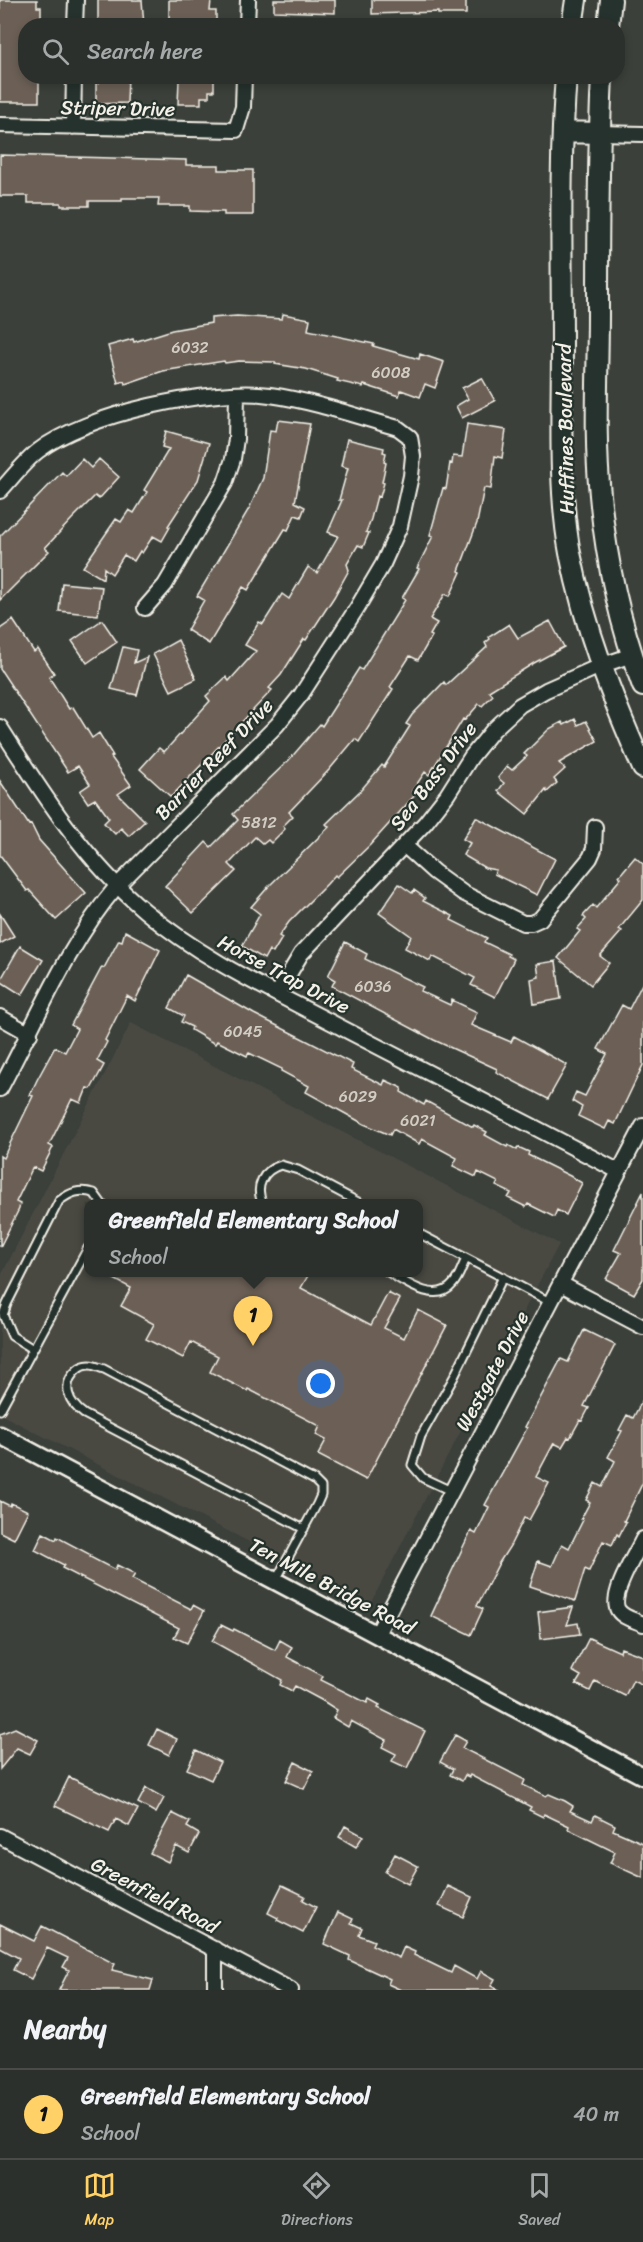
<!DOCTYPE html>
<html lang="en">
<head>
<meta charset="utf-8">
<style>
  :root { --surface:#2c302c; --page:#343834; --text:#f1f3f6; --muted:#a6a9a9; --line:#484b48; --accent:#ffd166 }
  body { margin:0; font-family:Sriracha,sans-serif; background:var(--page); color:var(--text) }
  .you { position:absolute; left:321px; top:1384px; width:21px; height:21px; margin:-15px; border:4px solid #fff; border-radius:50%; background:#1a73e8; box-shadow:0 0 0 9px #1a73e833 }
  .badge { display:grid; place-items:center; width:39px; height:39px; border-radius:50%; background:var(--accent); color:#111; font-size:20px; font-weight:700 }
  .pin { position:absolute; translate:-50% -50px; filter:drop-shadow(0 2px 3px #0008) }
  .pin::after { content:''; position:absolute; top:32px; width:21px; height:18px; background:inherit; clip-path:polygon(0 0,100% 0,50% 100%) }
  .popup { position:absolute; left:84px; top:1199px; width:339px; height:78px; box-sizing:border-box; display:grid; place-content:center; border-radius:12px; background:var(--surface); filter:drop-shadow(0 2px 4px #0005); font-size:20px; white-space:nowrap; color:var(--muted) }
  .popup b { font-size:22px; color:var(--text) }
  .popup::after { content:''; position:absolute; left:50%; top:100%; margin-left:-12px; border:12px solid transparent; border-top-color:var(--surface) }
  .list { margin:0; padding:0; list-style:none }
  h2 { display:flex; justify-content:space-between; align-items:center; height:78px; margin:0; padding:0 24px; font-size:26px }
  h2 small { font-size:20px; font-weight:400; color:var(--muted) }
  .list li { display:grid; grid-template-columns:39px 1fr auto; gap:18px; align-items:center; box-sizing:border-box; height:90px; padding:0 24px; border-top:2px solid var(--line) }
  .list b { display:block; font-size:22px; white-space:nowrap }
  .list p { margin:0; font-size:20px; white-space:nowrap; color:var(--muted) }
  .list em { font-size:20px; font-style:normal; color:var(--muted) }
  .icon { flex:none; width:33px; height:33px; fill:none; stroke:currentColor; stroke-width:2; stroke-linecap:round; stroke-linejoin:round }
  .map { position:relative; flex:none; width:643px; height:1990px; overflow:hidden }
  .search { position:absolute; background:var(--surface); box-shadow:0 3px 9px #0003; left:18px; right:18px; top:18px; height:66px; display:flex; align-items:center; gap:15px; box-sizing:border-box; padding:0 21px; border-radius:24px; color:var(--muted); font-size:22px }
  .sheet { height:168px; background:var(--surface) }
  nav { display:flex; justify-content:space-around; align-items:center; box-sizing:border-box; height:84px; border-top:2px solid var(--line); background:var(--surface); font-size:16px; color:var(--muted) }
  nav a { display:grid; justify-items:center; gap:3px }
  nav .on { color:var(--accent) }
  .map>svg:first-child { display:block }
  .built { fill:#4a4a43; fill-rule:evenodd }
  .building { fill:#6c6057; stroke:#f4f1e8; stroke-width:1.5 }
  .lines { fill:none; stroke-linecap:round; stroke-linejoin:round }
  .service-casing { stroke:#f4f1e8; stroke-width:11 }
  .minor-casing { stroke:#f4f1e8; stroke-width:18 }
  .tertiary-casing { stroke:#f4f1e8; stroke-width:21 }
  .secondary-casing { stroke:#f4f1e8; stroke-width:24 }
  .service { stroke:#26332d; stroke-width:7 }
  .minor { stroke:#26332d; stroke-width:14 }
  .tertiary { stroke:#26332d; stroke-width:16 }
  .secondary { stroke:#26332d; stroke-width:20 }
  .labels { text-anchor:middle; stroke-width:4.5; stroke-linejoin:round; paint-order:stroke }
  .number-label { font-size:16px; fill:#d2cdc4 }
  .street-label { font-size:20px; fill:#f4f1e8; stroke:#26332d }
</style>
</head>
<body>
<div class="map">
<svg width="643" height="1990" viewBox="0 0 643 1990">
  <rect width="100%" height="100%" fill="#3b403a"/>
  <filter id="ink" filterUnits="userSpaceOnUse"><feTurbulence type="fractalNoise" baseFrequency=".0167" numOctaves="2"/><feDisplacementMap in="SourceGraphic" scale="12" xChannelSelector="R" yChannelSelector="G"/><feConvolveMatrix kernelMatrix="1 2 1 2 8 2 1 2 1" color-interpolation-filters="sRGB"/></filter>
  <g filter="url(#ink)">
    <path class="built" d="M131 1023 559 1244 370 1604 0 1414V1278ZM88 1204H418V1272H88Z"/>
    <path class="building" d="M0 0H37V7H41V20L36 21 33 26H26V76H39V102H0Z
      M98 0H142L144 26H98Z
      M169 0H211L210 11H216V26H169Z
      M274 0H335V13L274 11Z
      M372 0H466V14H438V12L372 14Z
      M99 76H128L127 103 96 104V83H99Z
      M179 79H214V91H209V97H201V104H178Z
      M0 155 186 160V165H219V170H253V215H224V212L190 211V206H158L159 198H122V201H89V206H61V203H28V196H0Z
      M283 314 310 319 308 330 374 344 373 346 419 359 420 354 444 362 435 388 425 384 420 397 401 390 399 396 364 385 363 387 337 381 338 379 306 369 275 364V362L239 361 225 363 224 361 163 371 125 384 124 381 118 383 108 346 133 339 134 342 172 330 211 323V318L237 316 282 319Z
      M482 378 495 401 462 418 456 406 468 399 462 388Z
      M278 420 310 424 295 502 305 507 301 517 295 515 288 530 285 529 248 590 243 587 209 644 187 630 204 600 197 596 250 507 263 478 270 430 276 431Z
      M467 424 506 430 502 458 495 456 491 489 484 488 477 523 459 571 461 572 450 596 445 594 430 619 437 623 430 635 432 636 418 660 410 656 390 687 393 689 359 742 355 739 329 770 289 812 293 816 283 826 285 829 271 843 268 840 263 844 255 837 229 864 236 871 193 913 165 886 206 842 211 847 238 820 233 814 289 760 320 724 322 726 359 668 362 670 405 600 402 598 419 569 417 568 433 536 430 535 443 488 446 489 450 463 452 464 453 456 462 457Z
      M166 431 209 443 198 480 168 526 170 527 162 541 153 536 142 553 140 551 134 561 124 555 112 574 104 568 103 579 83 567 116 519 121 522 129 510 134 513 147 492 144 490 169 449 162 447Z
      M347 439 384 448 383 452 386 453 384 462 386 463 382 482 384 483 380 497 377 496 371 519 366 532 369 533 363 547 358 545 347 564 349 570 334 597 306 640 304 639 281 675 269 688 272 690 171 797 140 769 159 748 164 752 210 701 206 696 226 677 229 681 256 651 245 645 259 622 263 624 282 594 289 599 308 567 317 573 338 536 328 532 342 500H339L348 468 341 466Z
      M82 459 91 468 99 459 119 477 99 499 95 496 72 519 45 548 49 551 0 600V536L62 472 66 476Z
      M62 583 102 587 98 615 59 611Z
      M13 620 34 652 38 649 54 673 49 677 69 709 73 707 92 738 99 733 113 756 111 757 131 785 118 794 145 821 129 836 121 828 115 834 104 823 109 818 95 799 88 803 80 791 90 784 78 766 68 772 0 669V629Z
      M102 620 117 642 87 663 72 641Z
      M550 621 564 647 534 663 489 691 493 695 482 706 479 704 465 720 463 719 429 775 425 772 412 791 416 794 370 845 337 877 335 875 327 884 289 922 279 936 282 938 273 953 269 950 264 959 242 946 260 914 251 907 269 886 329 827 326 824 361 790 382 765 384 767 410 726 406 724 412 715 444 682 446 685 487 647 485 643 490 639 489 637 509 624 518 638Z
      M178 640 196 679 171 691 153 654Z
      M123 647 137 650 134 663 147 657 137 695 111 689Z
      M575 719 578 725 586 721 597 741 559 763 565 769 554 779 557 783 547 792 546 790 527 814 498 791 504 783 498 778 507 766 512 770 527 756 524 754 549 729 562 722 564 725Z
      M0 781 29 825 31 824 39 840 86 893 56 920 29 890 27 891 0 855Z
      M476 817 555 859 537 895 494 874 496 870 485 868 463 855 470 843 463 839Z
      M635 857 643 864V900L619 929 622 931 600 956 609 963 591 985 558 958 580 931 577 929 586 919 583 916 593 905 596 908 621 878 619 876Z
      M399 884 412 893 414 890 425 898 423 901 453 916 451 920 487 938 484 942 509 954 508 956 514 959 495 997 471 985 475 978 432 956 430 961 405 948 411 936 379 913Z
      M0 914 14 936 0 944Z
      M125 931 160 950 135 1001 127 996 105 1040 107 1042 97 1061 104 1065 91 1089 87 1088 81 1103 72 1099 49 1145 53 1147 41 1171 33 1167 16 1202 20 1204 19 1209 0 1247V1156L3 1158 33 1096 30 1095 37 1080 55 1047 65 1052 77 1029 71 1025 102 967 104 968 119 940 122 941Z
      M345 942 367 954 365 959 423 987 420 991 450 1005 452 1000 477 1012 471 1025 511 1042 514 1036 567 1065 548 1099 496 1072 497 1069 434 1040 332 986 335 980 328 976Z
      M20 946 43 960 22 995 0 981Z
      M556 961 561 999 534 1004 531 979 539 977 537 964Z
      M186 975 254 1014 353 1064 351 1069 383 1085 385 1080 402 1088 401 1092 424 1105 426 1101 473 1127 474 1125 487 1132 485 1135 507 1147 508 1145 517 1150 518 1147 529 1152 528 1155 570 1176 582 1183 566 1215 557 1210 554 1217 528 1204 526 1207 508 1198 511 1193 496 1186 498 1182 478 1172 476 1177 453 1166 457 1158 422 1139 419 1144 393 1129 390 1135 364 1124 306 1092 309 1086 281 1071 282 1069 249 1053 247 1056 217 1041 215 1044 191 1030 192 1027 181 1022 184 1016 169 1008Z
      M643 982V1065L615 1124 609 1121 605 1129 578 1116 582 1107 572 1101 576 1092 585 1096 607 1054 598 1049 622 1005 629 1009Z
      M643 1192V1279L634 1294 606 1279 621 1253 614 1250Z
      M101 1272H310L301 1288 371 1325 388 1293 400 1299 384 1328 404 1338 418 1310 447 1325 366 1480 318 1455 326 1440 316 1435 320 1426 248 1389 247 1391 210 1372 218 1356 191 1342 183 1358 146 1339 154 1324 121 1306 131 1288Z
      M584 1330 615 1345 584 1406 589 1408 582 1421 580 1420 570 1438 568 1437 562 1447 554 1443 536 1477 549 1483 529 1520 524 1518 510 1546 499 1563 477 1606 483 1609 471 1635 431 1616 464 1545 471 1531 476 1534 489 1507 485 1505 527 1428 525 1427 561 1359 568 1362Z
      M643 1399V1482L624 1521 626 1522 619 1536 617 1534 612 1545 603 1541 589 1571 585 1569 575 1601 530 1586 538 1561 552 1566 562 1544 569 1548 583 1520 581 1519 590 1502 586 1500 595 1483 602 1487 615 1461 608 1457 622 1431 619 1430 627 1415 633 1418Z
      M0 1501 10 1506 11 1503 28 1511 14 1539 0 1532Z
      M43 1533 56 1540 57 1537 91 1555 90 1557 115 1570 117 1565 135 1574 132 1579 191 1609 193 1605 204 1611 187 1643 174 1637 179 1628 62 1568 64 1565 35 1550Z
      M573 1607 567 1625 578 1623 580 1634 541 1639 538 1612Z
      M221 1625 233 1631 234 1629 275 1650 280 1640 292 1647 287 1657 323 1676 321 1680 367 1703 369 1699 380 1705 378 1708 425 1731 407 1768 392 1761 396 1754 382 1747 386 1740 351 1721 348 1727 333 1718 337 1710 323 1701 295 1686 292 1691 280 1685 282 1680 212 1641Z
      M589 1638 620 1652 621 1648 643 1656V1685L633 1680 625 1696 595 1681 590 1691 576 1684 581 1676 572 1671Z
      M15 1728 38 1740 30 1754 17 1748 0 1769V1734Z
      M157 1729 177 1739 169 1755 149 1745Z
      M455 1735 466 1741 462 1748 525 1780 523 1785 546 1796 549 1794 565 1801 573 1806 570 1811 592 1821 595 1815 615 1825 613 1830 643 1843V1878L610 1863 615 1852 568 1829 569 1826 544 1814 543 1817 529 1810 531 1807 470 1775 469 1777 465 1775 462 1781 450 1775 453 1769 440 1762Z
      M196 1750 220 1762 211 1780 187 1769Z
      M295 1762 313 1771 304 1789 286 1781Z
      M69 1777 138 1809 129 1826 116 1819 109 1832 55 1806Z
      M146 1788 164 1798 156 1813 138 1803Z
      M172 1813 190 1822 187 1827 199 1834 189 1853 176 1846 168 1862 150 1853Z
      M345 1826 363 1836 356 1847 339 1837Z
      M395 1854 418 1866 408 1884 385 1872Z
      M282 1885 305 1896 303 1900 316 1907 303 1933 277 1920 278 1918 268 1913Z
      M448 1886 472 1897 463 1917 439 1906Z
      M338 1912 353 1919 351 1923 362 1928 359 1935 374 1941 372 1945 399 1958 404 1947 415 1952 414 1955 451 1973 454 1966 477 1979 481 1971 495 1979 491 1986 499 1990H401L388 1984 390 1979 349 1960 350 1956 324 1944Z
      M0 1924 34 1941 42 1926 115 1964 112 1970 153 1980 150 1990H59L69 1970 63 1967 68 1958 47 1948 31 1979 13 1970 19 1958 0 1948Z"/>
    <g class="lines">
      <defs>
        <path id="service" d="M263 1204C254 1187 263 1170 281 1165L298 1170 362 1204
          M418 1233 550 1302
          M388 1272C405 1282 436 1305 453 1284 459 1278 462 1266 466 1259
          M33 1349 12 1336 3 1315 7 1304 59 1201C71 1192 79 1189 94 1193L102 1204
          M0 1410 88 1248
          M451 1491 423 1478 412 1465 421 1436 454 1377 503 1277
          M276 1580 317 1504 321 1495V1487L314 1480 104 1369C100 1368 94 1365 90 1365 85 1365 80 1367 77 1370 60 1385 69 1403 84 1414L304 1529"/>
        <path id="minor" d="M75 26 76 0
          M247 26 248 0
          M0 125 236 130 243 107 244 76
          M73 127 74 76
          M599 133 643 134
          M0 491C12 478 24 462 38 451 85 414 210 387 270 395 313 401 356 416 398 428L410 437 413 456 411 476 400 526 383 564 357 608 301 695 277 725 117 886C68 943 36 1022 0 1089
          M145 608 165 585 225 483 233 459 236 439 237 394
          M0 727C42 793 85 861 145 911 204 961 276 993 344 1029 435 1076 527 1123 618 1171
          M405 846 434 872 463 893 523 923H531L540 919 590 858 594 849 595 827
          M277 994 301 954 425 823 447 795 471 757 493 730 520 705 546 690 600 666 632 655
          M0 1017 30 1034
          M561 1284 643 1327
          M643 1539C636 1554 609 1595 618 1610 623 1618 635 1620 643 1624
          M377 1634 643 1126
          M0 1836 291 1990
          M215 1990V1949"/>
        <path id="tertiary" d="M0 1435 643 1776"/>
        <path id="secondary" d="M572 26 576 0
          M608 26 611 0
          M566 76C559 165 562 256 562 345 562 410 558 490 570 553 585 629 612 698 643 768
          M602 76C598 155 598 234 598 313 598 373 594 435 600 495 606 560 620 625 643 686
          M564 132 599 133"/>
      </defs>
      <use href="#service" class="service-casing"/>
      <use href="#minor" class="minor-casing"/>
      <use href="#tertiary" class="tertiary-casing"/>
      <use href="#secondary" class="secondary-casing"/>
      <use href="#service" class="service"/>
      <use href="#minor" class="minor"/>
      <use href="#tertiary" class="tertiary"/>
      <use href="#secondary" class="secondary"/>
    </g>
  </g>
  <g class="labels">
    <g class="number-label">
      <text x="190" y="353">6032</text>
      <text x="391" y="378">6008</text>
      <text x="259" y="828">5812</text>
      <text x="373" y="992">6036</text>
      <text x="243" y="1037">6045</text>
      <text x="358" y="1102">6029</text>
      <text x="418" y="1126">6021</text>
    </g>
    <g class="street-label">
      <text transform="translate(118 108) rotate(1)" y="7">Striper Drive</text>
      <text transform="translate(565 429) rotate(-91)" y="7">Huffines Boulevard</text>
      <text transform="translate(214 759) rotate(-46)" y="7">Barrier Reef Drive</text>
      <text transform="translate(433 776) rotate(-53)" y="7">Sea Bass Drive</text>
      <text transform="translate(284 974) rotate(28)" y="7">Horse Trap Drive</text>
      <text transform="translate(492 1371) rotate(-62)" y="7">Westgate Drive</text>
      <text transform="translate(332 1586) rotate(28)" y="7">Ten Mile Bridge Road</text>
      <text transform="translate(155 1895) rotate(28)" y="7">Greenfield Road</text>
    </g>
  </g>
</svg>
<div class="you"></div>
<div class="pin badge" style="left:253px;top:1346px">1</div>
<div class="popup"><b>Greenfield Elementary School</b>School</div>
<div class="search"><svg class="icon" aria-label="search" viewBox="0 0 24 24"><circle cx="10" cy="10" r="6"/><path d="M15 15l6 6"/></svg>Search here</div>
</div>
<section class="sheet">
<h2>Nearby<small></small></h2>
<ul class="list">
<li><span class="badge">1</span><div><b>Greenfield Elementary School</b><p>School</p></div><em>40 m</em></li>
</ul>
</section>
<nav>
<a class="on"><svg class="icon" aria-label="map" viewBox="0 0 24 24"><path d="M3 6l6-2 6 2 6-2v14l-6 2-6-2-6 2zM9 4v14M15 6v14"/></svg>Map</a>
<a><svg class="icon" aria-label="directions" viewBox="0 0 24 24"><path d="M12 3l9 9-9 9-9-9zM9 14v-3h6M13 9l2 2-2 2"/></svg>Directions</a>
<a><svg class="icon" aria-label="saved" viewBox="0 0 24 24"><path d="M7 4h10v16l-5-4-5 4z"/></svg>Saved</a>
</nav>
</body>
</html>
